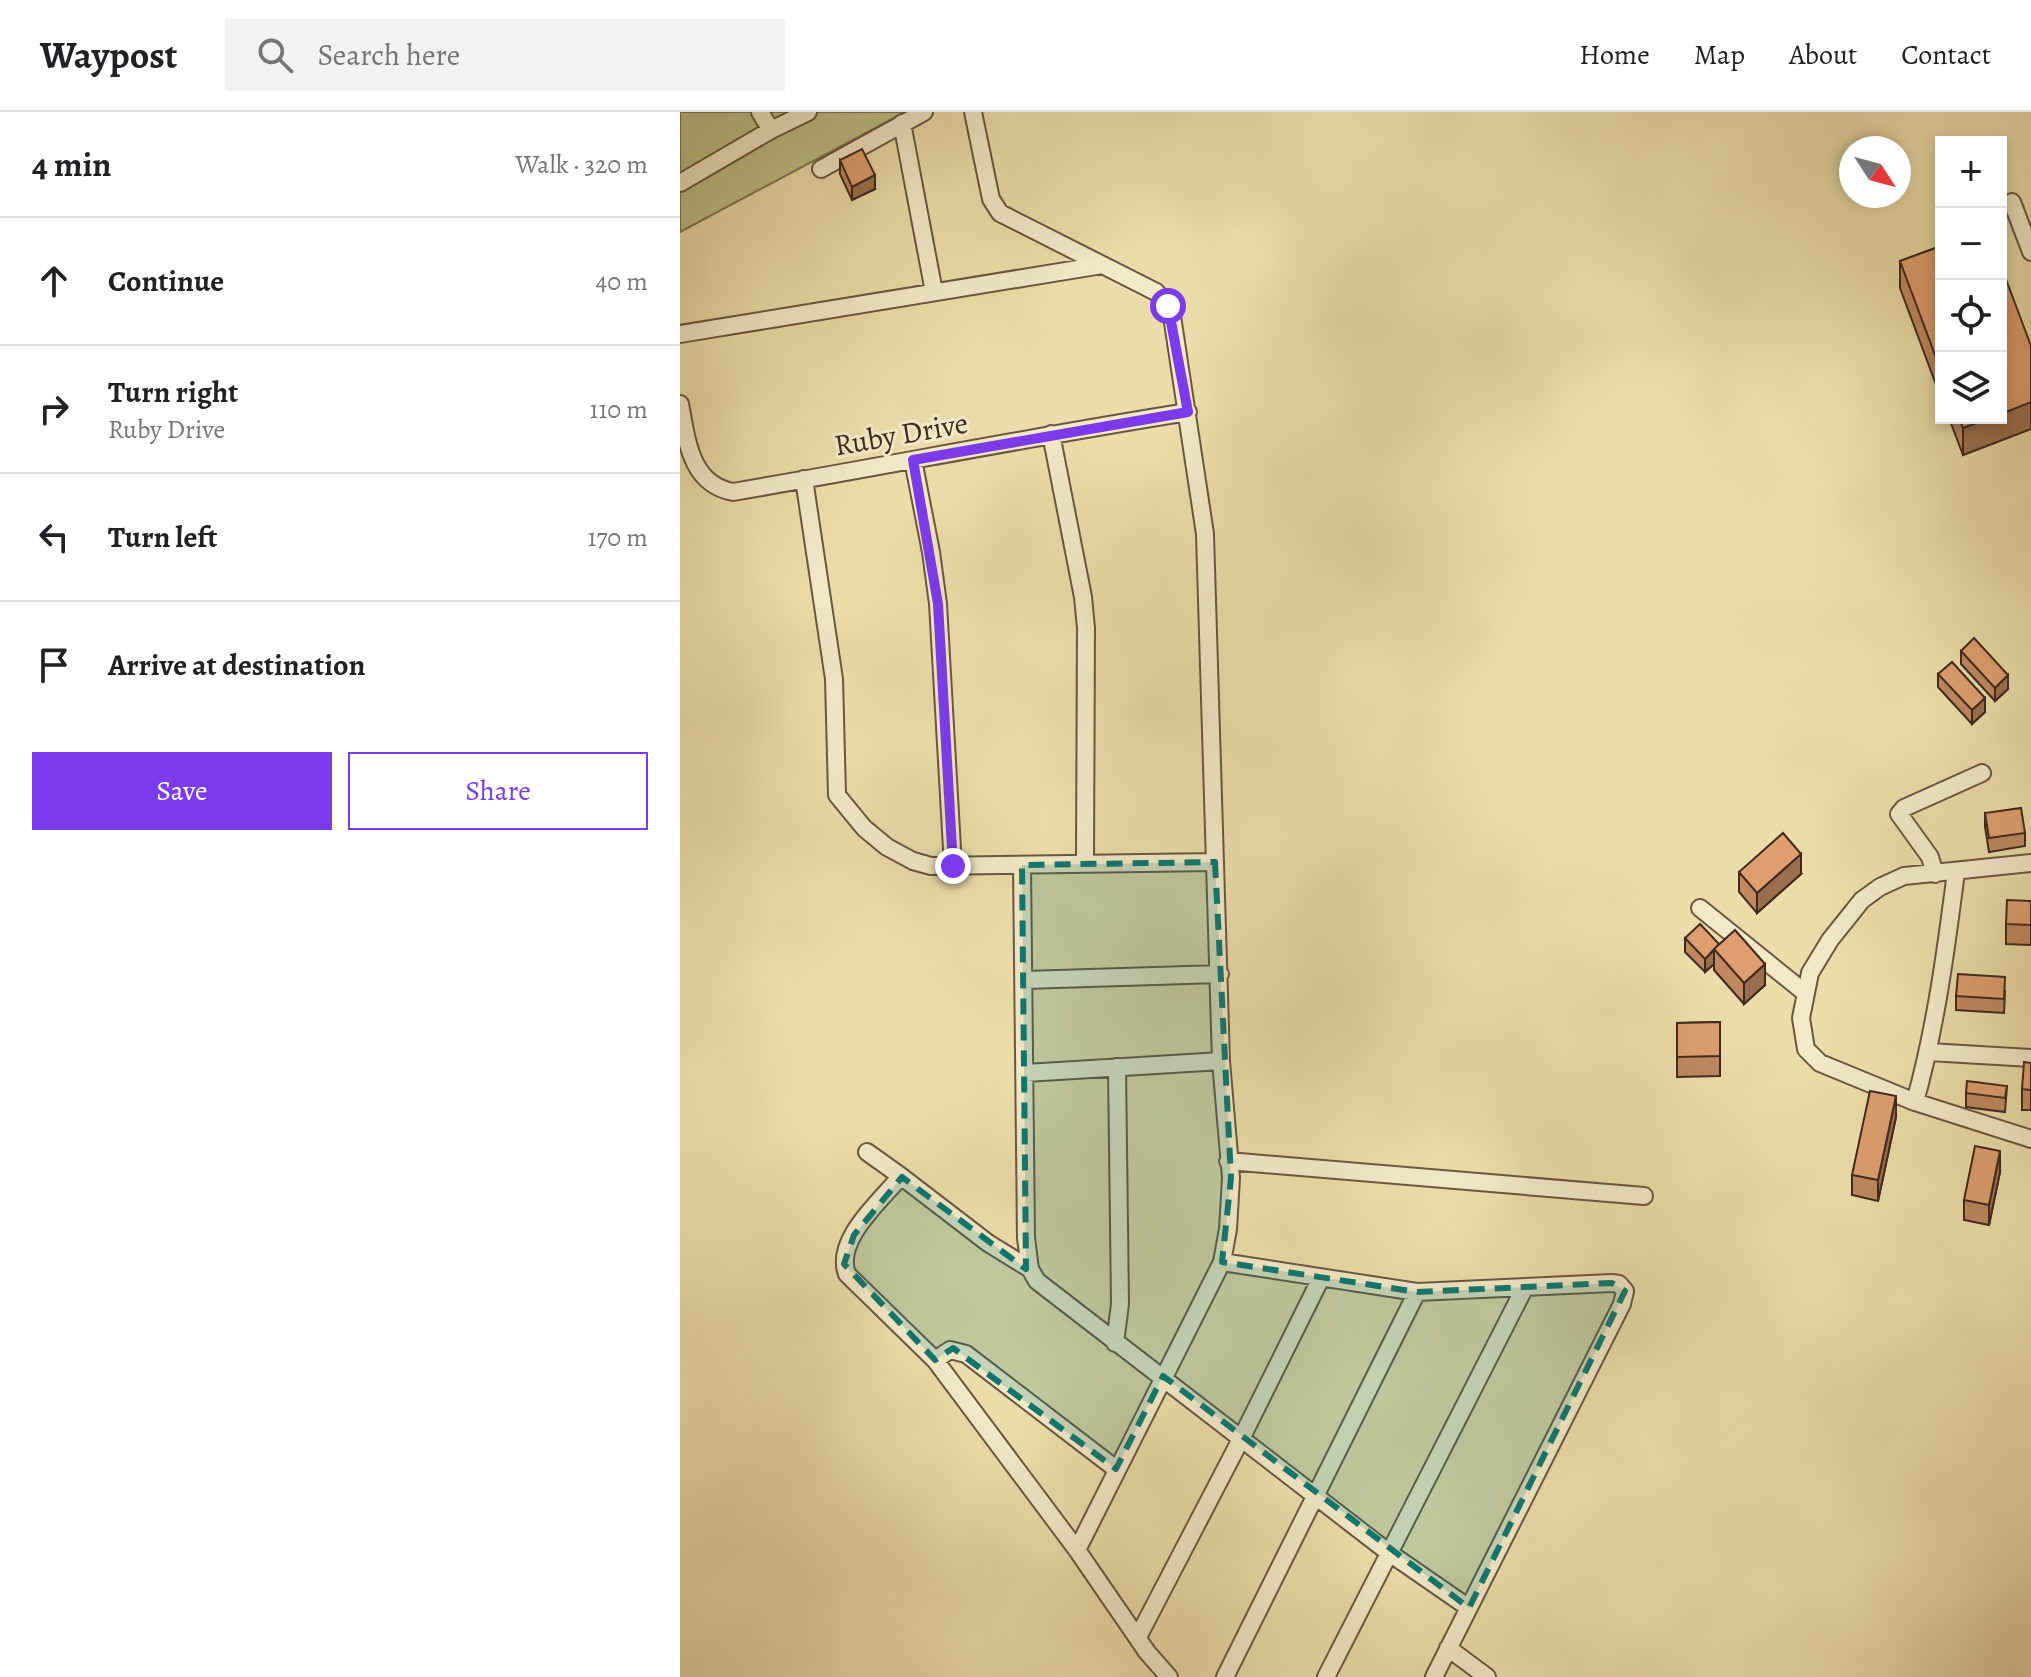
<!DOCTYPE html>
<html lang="en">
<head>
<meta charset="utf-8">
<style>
  :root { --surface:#fff; --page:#f2f2f2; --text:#202124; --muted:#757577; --line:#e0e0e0; --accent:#7c3aed }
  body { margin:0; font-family:Alegreya,serif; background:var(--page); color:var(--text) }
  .controls { position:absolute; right:24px; top:24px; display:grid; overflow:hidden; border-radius:0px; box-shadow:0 4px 12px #0003 }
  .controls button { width:72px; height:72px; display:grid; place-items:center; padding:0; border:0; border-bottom:2px solid var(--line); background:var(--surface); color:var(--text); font:40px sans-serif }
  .compass { position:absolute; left:1159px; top:24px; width:72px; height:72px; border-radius:50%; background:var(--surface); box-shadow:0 4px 12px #0003; rotate:126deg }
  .stop { position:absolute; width:24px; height:24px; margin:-18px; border:6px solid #7c3aed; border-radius:50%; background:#fff }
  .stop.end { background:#7c3aed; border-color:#fff; box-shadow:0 2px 8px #0008 }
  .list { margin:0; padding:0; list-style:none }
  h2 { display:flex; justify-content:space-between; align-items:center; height:104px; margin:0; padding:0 32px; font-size:34px }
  h2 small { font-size:26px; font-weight:400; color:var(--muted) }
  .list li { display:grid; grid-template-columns:52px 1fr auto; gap:24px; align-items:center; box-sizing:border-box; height:128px; padding:0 32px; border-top:2px solid var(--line) }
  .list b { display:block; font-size:30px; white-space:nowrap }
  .list p { margin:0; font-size:26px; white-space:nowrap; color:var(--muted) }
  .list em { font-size:26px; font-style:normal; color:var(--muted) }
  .actions { display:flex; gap:16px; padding:24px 32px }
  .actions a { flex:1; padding:18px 0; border:2px solid var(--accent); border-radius:0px; text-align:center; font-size:28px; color:var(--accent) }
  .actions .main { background:var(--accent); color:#fff }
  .icon { flex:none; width:44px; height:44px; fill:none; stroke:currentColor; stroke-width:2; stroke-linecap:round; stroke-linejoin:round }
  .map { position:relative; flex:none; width:1351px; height:1565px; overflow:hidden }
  header { display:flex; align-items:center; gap:48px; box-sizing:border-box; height:112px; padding:0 40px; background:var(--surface); border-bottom:2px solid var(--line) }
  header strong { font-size:38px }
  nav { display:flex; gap:44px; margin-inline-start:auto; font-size:28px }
  .search { width:560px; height:72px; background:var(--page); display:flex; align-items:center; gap:20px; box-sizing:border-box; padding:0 28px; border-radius:0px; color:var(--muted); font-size:30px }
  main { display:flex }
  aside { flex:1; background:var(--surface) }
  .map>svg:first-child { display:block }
  .green { fill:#bcc085; stroke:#7e7452; stroke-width:2 }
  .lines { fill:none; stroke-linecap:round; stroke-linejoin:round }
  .minor-casing { stroke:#6a5641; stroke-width:20 }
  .minor { stroke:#f2e9c7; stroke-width:16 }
  .wall { fill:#bf885f; stroke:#3f291e; stroke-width:2 }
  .shaded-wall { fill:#9b6f4e; stroke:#3f291e; stroke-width:2 }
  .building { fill:#de9e6f; stroke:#3f291e; stroke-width:2 }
  .route { stroke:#7c3aed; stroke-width:10 }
  .marked { fill:#0f766e; fill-opacity:0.2; stroke:#0f766e; stroke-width:6; stroke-dasharray:16 10; stroke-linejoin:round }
  .labels { text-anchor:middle; stroke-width:6; stroke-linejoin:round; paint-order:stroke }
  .street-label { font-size:30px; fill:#3f291e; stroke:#f2e9c7 }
</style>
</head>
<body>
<header>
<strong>Waypost</strong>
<div class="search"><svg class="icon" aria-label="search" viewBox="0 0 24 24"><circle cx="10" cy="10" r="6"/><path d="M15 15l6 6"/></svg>Search here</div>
<nav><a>Home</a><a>Map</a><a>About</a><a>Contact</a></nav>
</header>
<main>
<aside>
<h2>4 min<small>Walk · 320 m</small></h2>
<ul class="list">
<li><svg class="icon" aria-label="ahead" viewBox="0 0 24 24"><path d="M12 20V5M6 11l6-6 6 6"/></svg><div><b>Continue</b></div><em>40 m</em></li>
<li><svg class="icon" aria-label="right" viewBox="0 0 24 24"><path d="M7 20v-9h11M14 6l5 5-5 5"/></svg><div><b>Turn right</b><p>Ruby Drive</p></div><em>110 m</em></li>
<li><svg class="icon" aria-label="left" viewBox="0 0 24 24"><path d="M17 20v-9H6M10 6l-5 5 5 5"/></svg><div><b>Turn left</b></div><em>170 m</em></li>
<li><svg class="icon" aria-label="arrive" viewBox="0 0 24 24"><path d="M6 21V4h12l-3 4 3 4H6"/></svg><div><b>Arrive at destination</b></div></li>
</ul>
<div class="actions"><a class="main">Save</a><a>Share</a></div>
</aside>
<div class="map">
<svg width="1351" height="1565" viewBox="0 0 1351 1565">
  <rect width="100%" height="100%" fill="#ebdda9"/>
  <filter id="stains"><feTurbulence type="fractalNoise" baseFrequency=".0025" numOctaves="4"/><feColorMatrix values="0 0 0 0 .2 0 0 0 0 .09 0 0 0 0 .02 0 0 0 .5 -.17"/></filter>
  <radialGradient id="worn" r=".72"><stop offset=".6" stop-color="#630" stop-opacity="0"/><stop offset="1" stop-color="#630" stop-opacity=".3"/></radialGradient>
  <path class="green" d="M0 0H225L0 120Z"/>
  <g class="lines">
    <defs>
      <path id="minor" d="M80 0 91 18
        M293 0 311 87 320 101 476 180 488 194 492 204 525 422 541 949 551 1066 548 1117 542 1150 397 1438
        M222 11 254 180
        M141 57 244 0
        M0 71 91 18 128 0
        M1332 90 1351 140
        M0 222 422 153
        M0 292C7 328 10 372 53 380 205 354 356 324 508 300
        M371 322 403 485 406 516 405 750
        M233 348 251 440 258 492 273 754
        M124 367 154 567 157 683 184 716 207 735 233 749 251 754 535 750
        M1351 751 1224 764 1200 775 1182 788 1150 828 1130 861 1121 906 1126 937 1140 951 1235 990 1351 1027
        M342 753 346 1126 350 1157 357 1169 708 1440 789 1496
        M1255 762 1250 745 1219 702 1224 696 1302 661
        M1020 796 1124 880
        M344 868 540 862
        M1249 940 1351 946
        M346 961 541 949
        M1235 990C1256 914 1266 838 1276 760
        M187 1040 222 1065
        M548 1049 964 1084
        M542 1150 737 1180 932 1171 939 1172 945 1179 942 1192 754 1565
        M435 1231 440 1192 437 955
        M255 1248 167 1162C155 1130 195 1094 214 1072L222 1065 308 1131 350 1157
        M436 1357 286 1242 270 1238 255 1248 397 1438 467 1540 489 1565
        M458 1525 561 1327 641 1166
        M768 1536 807 1565
        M545 1565 737 1180
        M646 1565 844 1177"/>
    </defs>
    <use href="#minor" class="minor-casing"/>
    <use href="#minor" class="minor"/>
  </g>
  <path class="wall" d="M160 48 195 77 172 88 160 62Z
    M1261 134V286L1220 176V149Z
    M1351 234V317L1283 343 1269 306H1321Z
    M1281 539 1328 577 1315 589 1281 552Z
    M1258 562 1305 600 1292 612 1258 575Z
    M1305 701 1345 721V734L1309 740 1305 715Z
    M1059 760 1121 762 1077 801 1059 780Z
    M1351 789V833L1326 832V812Z
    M1005 826 1039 832 1085 873 1064 892 1034 858V852L1025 860 1005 840Z
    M1325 879 1324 901 1276 898V884Z
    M1040 910V964L997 965V911Z
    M1351 951V998H1342V977Z
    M1327 974 1325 1000 1286 995V981Z
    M1216 1005 1198 1089 1172 1083V1063Z
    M1320 1060 1309 1113 1284 1108V1088Z"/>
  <path class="shaded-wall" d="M195 63V77L172 88V75Z
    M1351 290V317L1283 343V316L1310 306H1321V302Z
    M1328 563V577L1315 589V576Z
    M1305 586V600L1292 612V598Z
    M1121 742V762L1077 801V781Z
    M1034 838V852L1025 860V847Z
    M1085 852V873L1064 892V871Z
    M1216 984V1005L1198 1089V1068Z
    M1320 1039V1060L1309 1113V1093Z"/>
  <path class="building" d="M182 37 195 63 172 75 160 48Z
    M1261 134V259L1220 149Z
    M1321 154 1351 234V290L1321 302Z
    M1279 306H1310L1283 316Z
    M1294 526 1328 563 1315 576 1281 539Z
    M1272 550 1305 586 1292 598 1258 562Z
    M1341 696 1345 721 1309 726 1305 701Z
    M1103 721 1121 742 1077 781 1059 760Z
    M1327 788 1351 789V813L1326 812Z
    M1020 812 1039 832 1025 847 1005 826Z
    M1055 818 1085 852 1064 871 1034 837Z
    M1278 862 1325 865 1324 887 1276 884Z
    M1040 910V944L997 945V911Z
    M1344 950 1351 951V978L1342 977Z
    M1287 969 1327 974 1325 986 1286 981Z
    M1190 979 1216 984 1198 1068 1172 1063Z
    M1295 1034 1320 1039 1309 1093 1284 1088Z"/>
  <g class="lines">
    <path class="route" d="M273 754 258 492 233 348 508 300 488 194"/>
  </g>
  <path class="marked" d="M535 750 551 1066 542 1150 737 1180 932 1171 945 1179 789 1496 483 1264 436 1357 273 1236 255 1248 164 1152 174 1123 222 1065 346 1157 342 753Z"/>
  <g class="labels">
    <g class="street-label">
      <text transform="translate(221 322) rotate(-10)" y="10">Ruby Drive</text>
    </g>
  </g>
  <rect width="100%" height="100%" filter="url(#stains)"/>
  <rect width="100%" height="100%" fill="url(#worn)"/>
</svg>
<div class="controls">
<button>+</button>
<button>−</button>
<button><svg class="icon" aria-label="locate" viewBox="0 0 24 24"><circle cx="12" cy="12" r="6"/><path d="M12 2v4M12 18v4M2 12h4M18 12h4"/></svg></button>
<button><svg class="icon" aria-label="layers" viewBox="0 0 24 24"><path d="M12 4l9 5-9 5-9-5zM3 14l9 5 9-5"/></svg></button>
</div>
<svg class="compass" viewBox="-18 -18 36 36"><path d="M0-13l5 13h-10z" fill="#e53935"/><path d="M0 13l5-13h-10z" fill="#757577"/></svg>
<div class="stop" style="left:488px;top:194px"></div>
<div class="stop end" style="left:273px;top:754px"></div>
</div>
</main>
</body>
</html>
